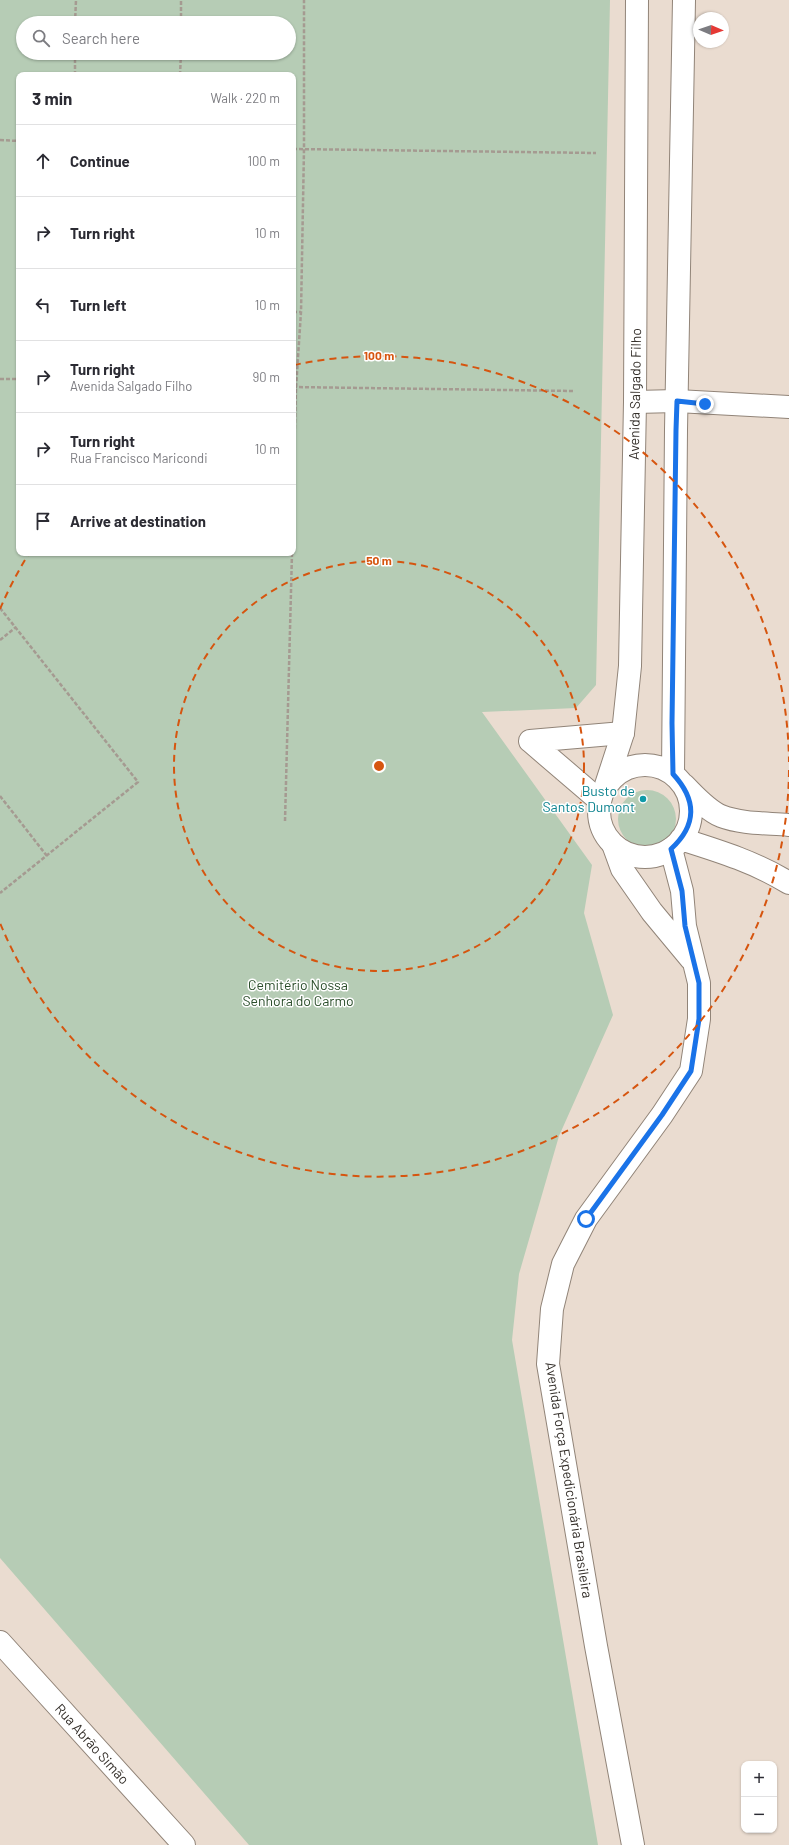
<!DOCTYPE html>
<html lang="en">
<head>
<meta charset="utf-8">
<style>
  :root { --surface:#fff; --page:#f2f2f3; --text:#2b2b33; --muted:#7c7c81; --line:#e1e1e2 }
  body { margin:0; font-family:Barlow,sans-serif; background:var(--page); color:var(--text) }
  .controls { position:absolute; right:12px; bottom:12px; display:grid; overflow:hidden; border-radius:8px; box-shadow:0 1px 3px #0004 }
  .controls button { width:36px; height:36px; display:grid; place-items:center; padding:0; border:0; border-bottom:1px solid var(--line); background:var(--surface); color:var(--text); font:20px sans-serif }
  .compass { position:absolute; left:693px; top:12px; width:36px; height:36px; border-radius:50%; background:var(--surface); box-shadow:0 1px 3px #0004; rotate:92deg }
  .stop { position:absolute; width:12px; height:12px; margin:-9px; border:3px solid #1a73e8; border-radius:50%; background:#fff }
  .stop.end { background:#1a73e8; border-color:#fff; box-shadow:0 1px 4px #0008 }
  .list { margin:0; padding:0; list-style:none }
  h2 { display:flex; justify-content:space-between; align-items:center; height:52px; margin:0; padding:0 16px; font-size:17px }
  h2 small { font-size:13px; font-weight:400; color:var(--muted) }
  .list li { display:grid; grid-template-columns:26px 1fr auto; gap:12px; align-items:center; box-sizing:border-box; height:72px; padding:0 16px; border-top:1px solid var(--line) }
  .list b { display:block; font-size:15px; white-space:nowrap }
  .list p { margin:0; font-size:13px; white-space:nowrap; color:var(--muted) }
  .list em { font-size:13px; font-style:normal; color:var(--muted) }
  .icon { flex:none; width:22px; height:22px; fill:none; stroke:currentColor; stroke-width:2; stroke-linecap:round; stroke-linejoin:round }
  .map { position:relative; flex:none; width:789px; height:1845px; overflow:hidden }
  .search { position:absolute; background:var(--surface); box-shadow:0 1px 3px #0004; left:16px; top:16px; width:280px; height:44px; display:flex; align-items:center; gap:10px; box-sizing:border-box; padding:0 14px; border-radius:22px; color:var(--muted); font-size:15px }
  .panel { position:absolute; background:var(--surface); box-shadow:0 1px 3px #0004; left:16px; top:72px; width:280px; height:484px; border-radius:8px }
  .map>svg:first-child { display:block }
  .green { fill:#b6ccb5; fill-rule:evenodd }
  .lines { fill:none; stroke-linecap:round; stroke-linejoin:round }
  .minor-casing { stroke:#918478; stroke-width:24 }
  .tertiary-casing { stroke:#918478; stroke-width:24 }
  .path { stroke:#a59a91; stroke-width:2.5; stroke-dasharray:4 2; stroke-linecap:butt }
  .minor { stroke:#fff; stroke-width:22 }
  .tertiary { stroke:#fff; stroke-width:22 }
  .route { stroke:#1a73e8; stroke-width:5 }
  .ring { fill:none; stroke:#d6550f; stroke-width:2; stroke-dasharray:7 5 }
  .culture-dot { fill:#0f9aa8; stroke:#fff; stroke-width:1.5 }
  .labels { text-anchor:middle; stroke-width:3; stroke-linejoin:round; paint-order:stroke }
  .street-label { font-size:14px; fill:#332e29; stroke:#fff }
  .culture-label { font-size:14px; fill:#0d838f; stroke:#fff; text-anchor:end }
  .park-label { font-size:14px; fill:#2a4d2a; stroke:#fff }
  .centre { fill:#d6550f; stroke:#fff; stroke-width:2 }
  .ring-label { font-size:12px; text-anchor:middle; font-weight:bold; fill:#d6550f; stroke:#fff; stroke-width:3; stroke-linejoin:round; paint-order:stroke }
</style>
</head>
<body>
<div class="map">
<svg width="789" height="1845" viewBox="0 0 789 1845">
  <rect width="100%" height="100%" fill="#eadcd0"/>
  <path class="green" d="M0 0H610L596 685 576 708 482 712 592 865 584 913 613 1015 559 1136 519 1274 512 1340 598 1845H249L0 1558ZM23 23H289V53H23ZM19 75H293V553H19Z
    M618 819a29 29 0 1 1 58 0a29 29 0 1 1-58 0Z"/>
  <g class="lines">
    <defs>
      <path id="minor" d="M635 402 677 401 789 407
        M530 741 623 733
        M530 741 600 801
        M614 847 622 869 652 912 691 959
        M0 1642 184 1845
        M633 1845 596 1646 548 1364 552 1309 563 1264 586 1219 662 1115 691 1071 699 1019V983L685 926 682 891 671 849"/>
      <path id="tertiary" d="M599 811a46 46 0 1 1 92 0a46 46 0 1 1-92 0Z
        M673 774 676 430 684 0
        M606 785 623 733 630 666 635 402 637 0
        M684 785C695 796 707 810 721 816 742 824 766 823 789 825
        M681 839C719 851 755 862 789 883"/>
    </defs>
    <use href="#minor" class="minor-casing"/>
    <use href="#tertiary" class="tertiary-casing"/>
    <path class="path" d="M75 23 76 0
      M181 23V0
      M75 75V53
      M180 75 181 53
      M0 140 19 141
      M293 149 596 153
      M293 312H301
      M0 379H19
      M293 387 575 391
      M293 495 296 388 301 312 304 149V0
      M0 608 138 782 0 893
      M0 640 16 627
      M0 796 47 856
      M285 821 292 553"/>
    <use href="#minor" class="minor"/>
    <use href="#tertiary" class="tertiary"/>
  </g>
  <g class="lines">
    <path class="route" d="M586 1219 662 1115 691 1071 699 1019V983L685 926 682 891 671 849C697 825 697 800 673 774L672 723 676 430 677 401 705 404"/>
  </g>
  <g class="ring">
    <circle cx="379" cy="766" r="205"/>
    <path d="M789 770A410 410 0 0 1 0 923M0 609A410 410 0 0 1 28 555M294 365A410 410 0 0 1 789 762"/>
  </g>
  <circle class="culture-dot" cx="643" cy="799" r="4"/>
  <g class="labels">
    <g class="street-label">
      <text transform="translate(635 394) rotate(-89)" y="5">Avenida Salgado Filho</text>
      <text transform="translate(569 1480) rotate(81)" y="5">Avenida Força Expedicionária Brasileira</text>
      <text transform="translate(92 1744) rotate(48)" y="5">Rua Abrão Simão</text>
    </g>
    <g class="culture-label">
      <text x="635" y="796">Busto de<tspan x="635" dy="16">Santos Dumont</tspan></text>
    </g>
    <g class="park-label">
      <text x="298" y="990">Cemitério Nossa<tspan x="298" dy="16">Senhora do Carmo</tspan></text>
    </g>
  </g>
  <circle cx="379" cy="766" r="6" class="centre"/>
  <g class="ring-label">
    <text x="379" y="360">100 m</text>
    <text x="379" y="565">50 m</text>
  </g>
</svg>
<div class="controls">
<button>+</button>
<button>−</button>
</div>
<svg class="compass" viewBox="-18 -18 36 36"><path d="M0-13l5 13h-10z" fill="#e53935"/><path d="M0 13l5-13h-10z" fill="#7c7c81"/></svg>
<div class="stop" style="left:586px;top:1219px"></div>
<div class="stop end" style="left:705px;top:404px"></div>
<div class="search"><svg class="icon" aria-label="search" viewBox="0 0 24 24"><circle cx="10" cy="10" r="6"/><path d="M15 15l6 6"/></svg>Search here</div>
<section class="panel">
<h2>3 min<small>Walk · 220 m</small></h2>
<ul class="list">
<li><svg class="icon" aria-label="ahead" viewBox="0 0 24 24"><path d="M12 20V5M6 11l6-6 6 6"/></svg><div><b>Continue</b></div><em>100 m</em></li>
<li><svg class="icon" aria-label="right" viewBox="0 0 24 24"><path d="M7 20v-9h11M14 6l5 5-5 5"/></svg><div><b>Turn right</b></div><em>10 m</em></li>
<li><svg class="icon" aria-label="left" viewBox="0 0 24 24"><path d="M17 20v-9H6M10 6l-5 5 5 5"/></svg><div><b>Turn left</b></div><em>10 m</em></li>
<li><svg class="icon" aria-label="right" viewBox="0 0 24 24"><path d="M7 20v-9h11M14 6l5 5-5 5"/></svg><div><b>Turn right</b><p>Avenida Salgado Filho</p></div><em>90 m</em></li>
<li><svg class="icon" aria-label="right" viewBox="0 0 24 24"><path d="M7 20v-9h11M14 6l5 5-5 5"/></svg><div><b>Turn right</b><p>Rua Francisco Maricondi</p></div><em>10 m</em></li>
<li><svg class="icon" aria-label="arrive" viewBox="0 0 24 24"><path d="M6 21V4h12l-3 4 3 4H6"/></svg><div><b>Arrive at destination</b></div></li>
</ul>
</section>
</div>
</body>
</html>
